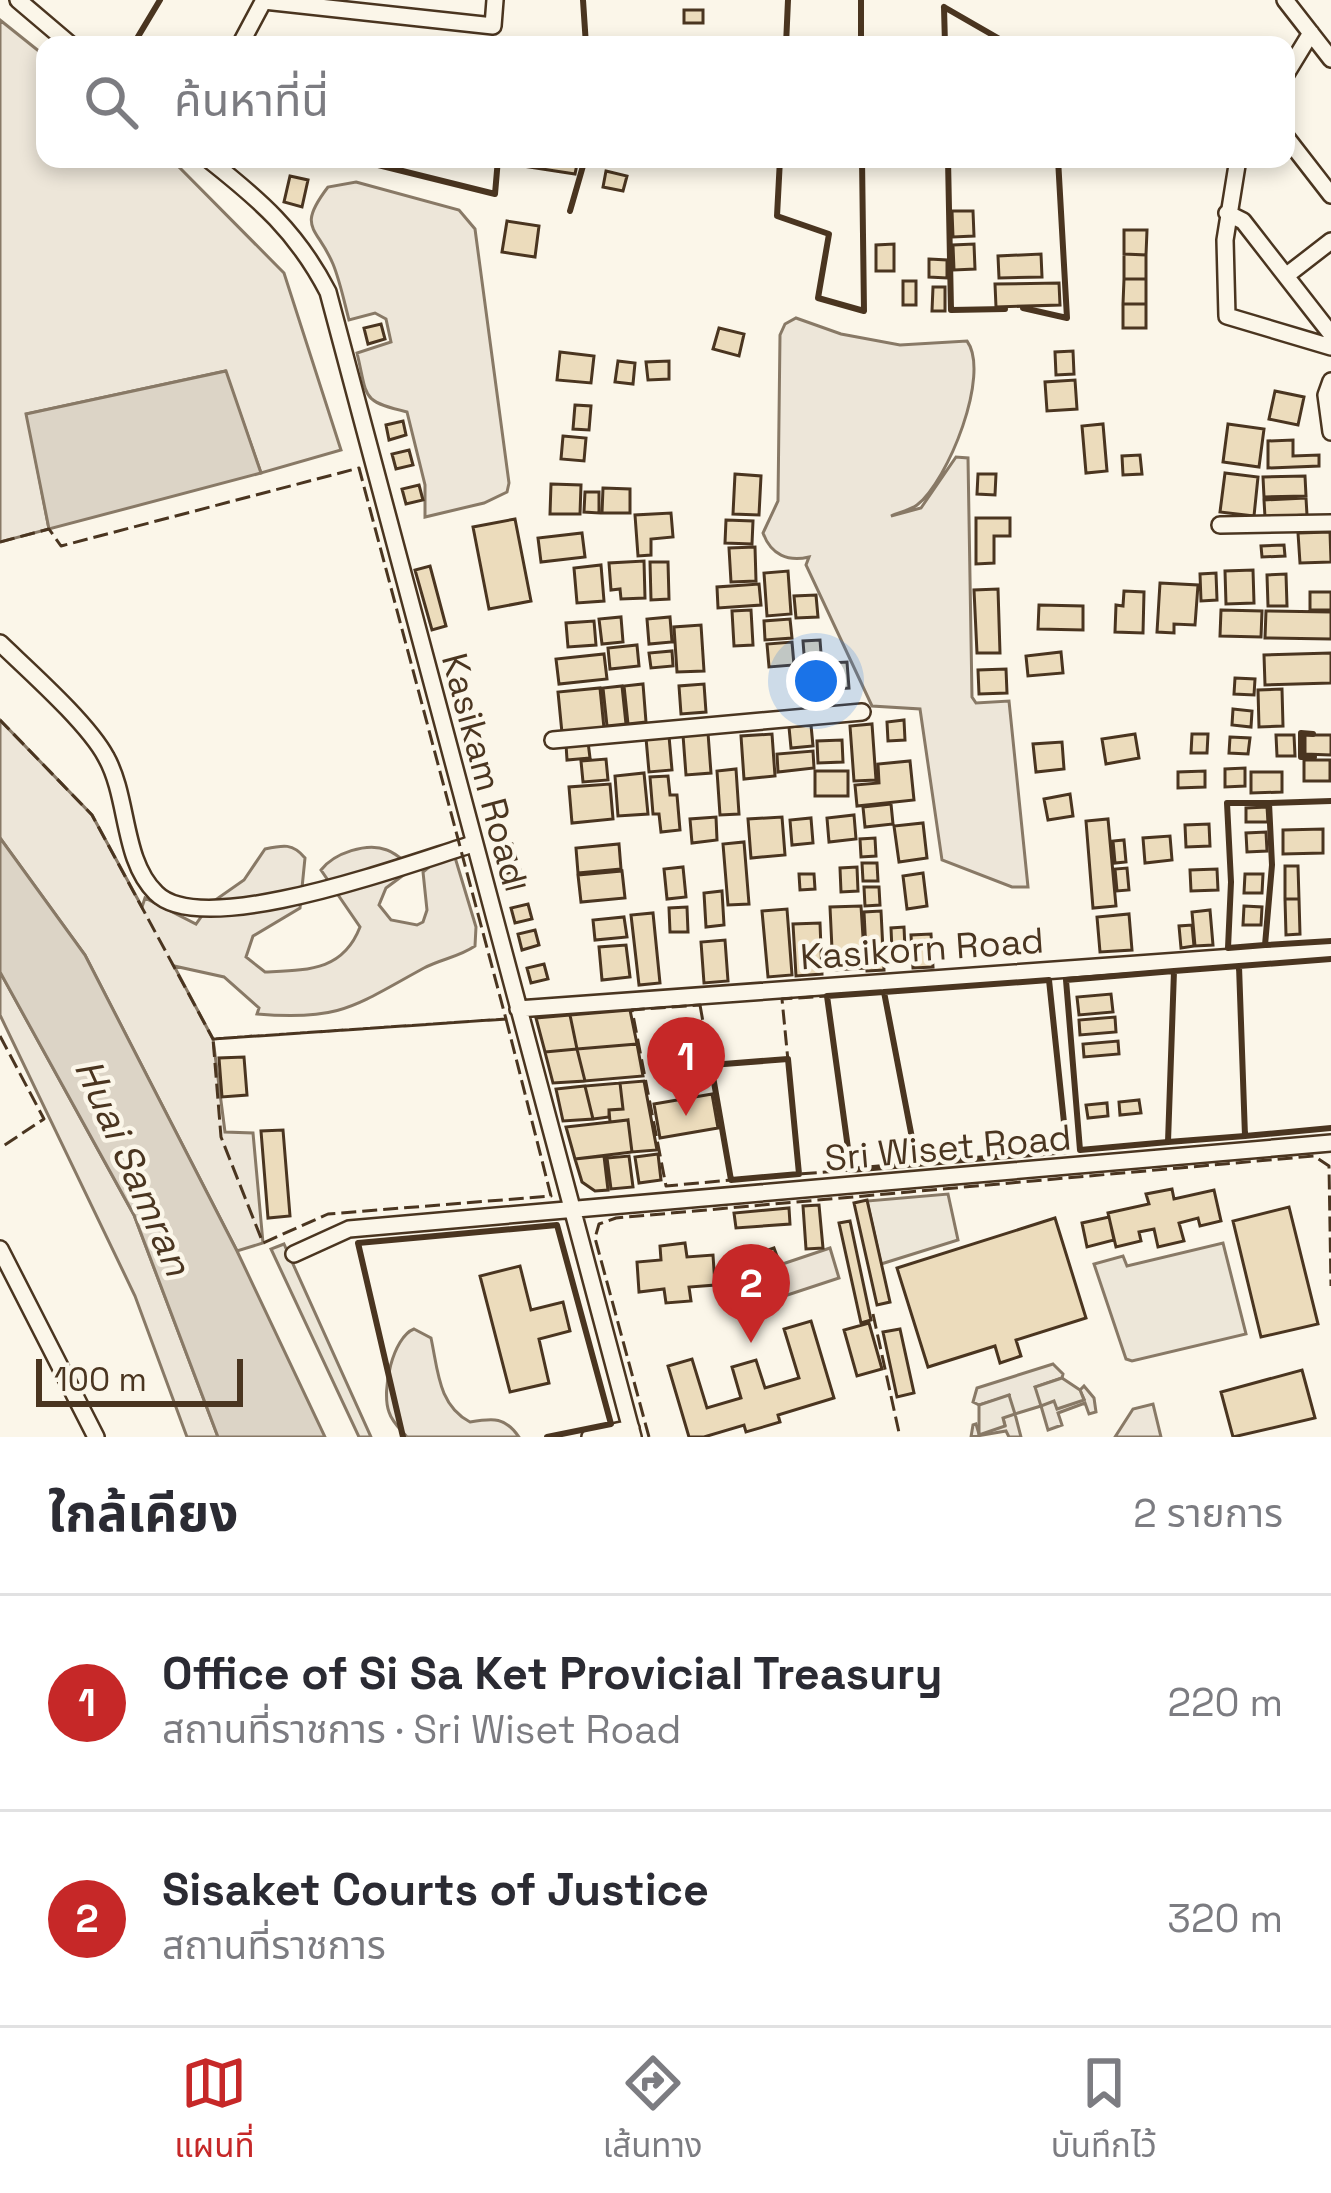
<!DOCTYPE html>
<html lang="th">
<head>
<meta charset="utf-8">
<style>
  :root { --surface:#fff; --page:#f7f7f7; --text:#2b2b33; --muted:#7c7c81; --line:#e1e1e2; --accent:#c62828 }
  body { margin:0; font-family:"Space Grotesk","Noto Sans Thai",sans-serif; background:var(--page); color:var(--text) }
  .scale { position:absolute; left:36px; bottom:30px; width:207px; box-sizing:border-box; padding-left:12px; border:6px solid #4a3520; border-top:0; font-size:33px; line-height:42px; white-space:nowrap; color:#4a3520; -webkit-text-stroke:9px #fbf6e9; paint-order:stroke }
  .you { position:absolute; left:816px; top:681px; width:42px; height:42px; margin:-30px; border:9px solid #fff; border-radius:50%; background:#1a73e8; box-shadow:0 0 0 18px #1a73e833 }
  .badge { display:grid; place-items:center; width:78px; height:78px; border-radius:50%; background:var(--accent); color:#fff; font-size:39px; font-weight:700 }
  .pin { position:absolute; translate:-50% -99px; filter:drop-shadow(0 3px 6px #0008) }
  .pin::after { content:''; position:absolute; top:63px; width:42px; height:36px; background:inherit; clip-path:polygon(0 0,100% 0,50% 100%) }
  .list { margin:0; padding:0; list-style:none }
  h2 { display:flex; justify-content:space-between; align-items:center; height:156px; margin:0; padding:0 48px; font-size:51px }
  h2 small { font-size:39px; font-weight:400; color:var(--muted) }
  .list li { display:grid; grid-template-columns:78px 1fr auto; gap:36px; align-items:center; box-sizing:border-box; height:216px; padding:0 48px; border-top:3px solid var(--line) }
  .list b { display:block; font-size:45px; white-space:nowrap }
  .list p { margin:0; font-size:39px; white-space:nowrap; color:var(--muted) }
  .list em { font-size:39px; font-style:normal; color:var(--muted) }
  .icon { flex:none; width:66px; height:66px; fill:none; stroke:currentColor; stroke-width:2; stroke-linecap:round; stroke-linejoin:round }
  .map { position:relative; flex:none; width:1331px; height:1437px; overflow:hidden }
  .search { position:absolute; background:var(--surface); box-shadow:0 6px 18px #0003; left:36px; right:36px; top:36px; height:132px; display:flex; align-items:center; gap:30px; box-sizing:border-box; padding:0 42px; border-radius:24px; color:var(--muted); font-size:45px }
  .sheet { height:588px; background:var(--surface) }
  nav { display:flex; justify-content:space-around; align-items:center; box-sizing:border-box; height:168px; border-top:3px solid var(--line); background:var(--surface); font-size:33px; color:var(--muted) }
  nav a { display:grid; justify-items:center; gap:6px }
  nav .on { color:var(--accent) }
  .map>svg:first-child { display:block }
  .green { fill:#ede6d9; stroke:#887966; stroke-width:3 }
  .parking { fill:#ede7d9; stroke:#887966; stroke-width:3 }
  .water { fill:#dcd4c6; stroke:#887966; stroke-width:3 }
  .building { fill:#ecdcbc; stroke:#4a3520; stroke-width:3 }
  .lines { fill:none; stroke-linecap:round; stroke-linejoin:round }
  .minor-casing { stroke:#4a3520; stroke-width:20 }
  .minor { stroke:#fbf6e9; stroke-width:15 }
  .fence { stroke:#4a3520; stroke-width:3; stroke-dasharray:15 6; stroke-linecap:butt }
  .wall { stroke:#4a3520; stroke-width:6 }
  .labels { text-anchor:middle; stroke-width:9; stroke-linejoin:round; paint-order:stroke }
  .street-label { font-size:36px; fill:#4a3520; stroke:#fbf6e9 }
  .water-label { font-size:39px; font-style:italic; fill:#4a3520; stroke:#fbf6e9 }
</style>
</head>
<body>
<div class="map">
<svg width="1331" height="1437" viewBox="0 0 1331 1437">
  <rect width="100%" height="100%" fill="#fbf6e9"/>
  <path class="green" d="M0 20 45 56V159H171L284 273 341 450 261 473 225 371 27 414 49 529 0 542Z
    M356 182 459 210 475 229 509 483 507 492 484 503 425 517V485L407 412C360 401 368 398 357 353L391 342 386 319 375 313 349 320C344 301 340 281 333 264 317 226 296 229 328 187Z
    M796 318 841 334 900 345 967 341C991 374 948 481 917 505 911 510 899 512 891 516L921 508 956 457 968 458 972 697 976 703 1009 701 1028 887H1012L942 860 920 709 872 706 806 565 809 557C788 562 771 555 763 533L778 501 780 335 785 324Z
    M0 720 92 815 142 907 145 898 196 924 211 903 244 880 265 849C283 845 293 843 305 858L300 908 253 936 246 957 265 972C308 970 343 971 360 927L321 870C334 853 367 842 387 850 396 853 406 863 413 868L386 888 379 905 391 920 417 925 423 922 427 910 423 872 441 857 454 854 476 927 475 946C459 957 441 959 424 968 354 1006 341 1021 257 1014L259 1008 224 977 174 966 213 1039 225 1132 253 1133 263 1243 237 1251 85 955 0 838Z
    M0 972 134 1215 218 1437H187L135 1296 0 1015Z
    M830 1248 839 1278 760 1304 747 1300 741 1278Z
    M414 1329 431 1338C438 1370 438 1405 470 1422 494 1418 505 1417 519 1437H407C400 1429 392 1422 389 1412 381 1390 393 1337 414 1329Z
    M1053 1364 1063 1374 1062 1378 1036 1387 1055 1401 1057 1408 1084 1399 1080 1390 1084 1386 1094 1398 1096 1412 1089 1414 1085 1403 1058 1413 1062 1425 1048 1430 1041 1406 1015 1414 1021 1437H1009L1006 1431 971 1437 973 1425 976 1424 979 1434 1005 1425 1003 1418 1009 1396 979 1405 973 1402 977 1388Z
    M1153 1404 1161 1437H1115L1133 1409Z"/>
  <path class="parking" d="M948 1194 958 1240 881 1264 867 1201Z
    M1223 1243 1246 1334 1132 1361 1126 1359 1094 1264 1123 1256 1127 1266Z
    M284 1244 371 1437H359L271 1249Z
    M1062 1378 1080 1390 1084 1400 1057 1409 1054 1401 1041 1406 1035 1387Z
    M1009 1395 1015 1414 1003 1418 1005 1426 979 1435V1405Z"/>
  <path class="water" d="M226 371 261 473 49 529 26 414Z
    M0 838 85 955 237 1251 325 1437H218L134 1215 0 972Z"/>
  <path class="building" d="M684 10H703V23H684Z
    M504 159H578L575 174 503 163Z
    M606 171 627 176 623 191 603 187Z
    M290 176 308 180 302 207 284 202Z
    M952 211H973L974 236 953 237Z
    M507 221 539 226 535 257 502 252Z
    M1124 230H1147L1146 255 1124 254Z
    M894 244V271H876V245Z
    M974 244 975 269 954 270 953 245Z
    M1041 254 1042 277 999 278 998 256Z
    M1124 254 1146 255V279H1124Z
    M929 259 947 260V278L929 277Z
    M1124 279H1146V304H1123Z
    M903 281H916V305H903Z
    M1059 283 1060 305 996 307 995 284Z
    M933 287H945V311H932Z
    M1123 304H1146V328H1123Z
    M381 324 385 339 368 344 364 328Z
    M719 328 744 334 739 356 713 349Z
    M1073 351 1074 374 1056 375 1055 352Z
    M560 352 594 356 591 383 557 380Z
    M618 361 635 363 633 384 615 382Z
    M669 361V379L648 380 646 362Z
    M1075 380 1077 409 1047 411 1045 382Z
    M1275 391 1304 397 1298 425 1269 419Z
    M575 405 591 406 589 430 573 429Z
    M403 421 406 435 389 440 386 425Z
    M1103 424 1107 471 1086 473 1082 426Z
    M1228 424 1264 429 1259 467 1223 462Z
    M563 436 586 438 584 461 561 459Z
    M1293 440V456L1319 455V466L1268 468V441Z
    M409 450 413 465 396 469 392 454Z
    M1140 455 1142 474 1123 475 1122 456Z
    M1225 473 1258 477 1254 516 1220 512Z
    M735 474 761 476 759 515 733 514Z
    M978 474H996L995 495 977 494Z
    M1305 476 1306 496 1264 497 1263 477Z
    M551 484 581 485 580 514H550Z
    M419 485 423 500 406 504 402 489Z
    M603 488 630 489V513H602Z
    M585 492H599V513L584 512Z
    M1306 498 1307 515 1265 517 1264 500Z
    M671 513 673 537 651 539V555L638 556 635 515Z
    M976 518H1010V536H994V563L976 564Z
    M515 519 531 601 489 609 473 527Z
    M726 520 753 521 752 544 725 543Z
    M1330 532 1331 562 1300 563 1298 533Z
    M582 533 585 557 541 562 538 538Z
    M1284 545 1285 556 1262 557 1261 546Z
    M755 547 756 581 731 582 729 548Z
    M644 561 645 598 621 599 620 589 611 590 609 563Z
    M650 562H668L669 599 651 600Z
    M601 565 604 601 577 603 574 568Z
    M430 566 446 626 432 630 415 570Z
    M1253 570 1254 603 1226 604 1225 571Z
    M788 571 791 614 767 616 764 573Z
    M1216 573 1217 600 1201 601 1200 574Z
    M1286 574 1287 606H1268L1267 575Z
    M1160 583 1198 585 1195 625 1174 624V633L1157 632Z
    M759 584 761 605 718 608 717 587Z
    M998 589 1000 653H977L974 590Z
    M1124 591 1144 592 1143 633 1115 632 1116 605 1123 606Z
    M1310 592H1331V610H1310Z
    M816 595 818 617 796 618 794 596Z
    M1039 605 1083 606V630L1038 629Z
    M751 610 753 645 734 646 732 611Z
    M1221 610 1262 611 1261 637 1220 636Z
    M1266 611 1331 612V639L1265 638Z
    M621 617 623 642 602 644 599 619Z
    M670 617 672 642 649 644 647 619Z
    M790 619 792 638 765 640 764 621Z
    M594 621 596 645 568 647 566 623Z
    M701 625 704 671 677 672 674 627Z
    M820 640 822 666 805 667 803 641Z
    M792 642 794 665 769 667 767 644Z
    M637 645 639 666 610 669 608 648Z
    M672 651 673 666 651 668 649 653Z
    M1061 652 1063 673 1028 676 1026 656Z
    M1331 653V683L1265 685 1264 655Z
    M604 654 607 679 559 684 556 659Z
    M847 662 849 688 833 689 831 663Z
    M1006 669 1007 693 979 694 978 670Z
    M1235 678 1255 679 1254 695 1234 694Z
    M824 682 826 706 807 708 804 684Z
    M643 684 646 722 628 724 624 686Z
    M704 684 706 712 681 714 679 686Z
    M622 686 626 724 607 726 603 688Z
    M600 688 604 728 562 733 558 692Z
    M1282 689 1283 726 1259 727 1258 690Z
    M1233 709 1252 711 1251 727 1232 725Z
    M904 720 905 740 888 741 887 722Z
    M872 724 876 780 854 781 850 726Z
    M811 725 813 746 791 748 789 727Z
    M708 733 711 773 686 775 683 735Z
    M772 734 775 776 744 779 741 736Z
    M1135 734 1139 758 1106 764 1102 739Z
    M1192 734H1208L1207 753H1191Z
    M1276 735H1294L1295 756H1277Z
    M1305 735H1331V755L1305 754Z
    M669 736 672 770 649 772 646 738Z
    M1230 737 1250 738 1248 754 1229 753Z
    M842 740 843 762 818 763 817 741Z
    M588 742 590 758 567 760 566 744Z
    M1062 742 1064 769 1036 772 1033 744Z
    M813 751 814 768 778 772 777 754Z
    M606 759 608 780 583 782 581 761Z
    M1304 760H1330V781H1304Z
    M910 761 914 800 857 806 855 785 879 783 878 764Z
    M1245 768V786L1225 787V769Z
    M736 769 739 814 720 815 717 771Z
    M815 771H848V796H815Z
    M1205 771V787L1178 788V772Z
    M1251 772H1282V792L1251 793Z
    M644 773 648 814 618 816 615 776Z
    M668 776 670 795H677L680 830 661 832 659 814H653L650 777Z
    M610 784 613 819 572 823 569 787Z
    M1070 794 1073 816 1048 820 1044 799Z
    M891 804 893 824 865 827 863 807Z
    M1267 807 1268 822H1246V808Z
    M854 815 856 839 829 842 827 818Z
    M716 817 717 840 692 843 690 819Z
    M782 817 785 855 751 858 748 819Z
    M811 818 813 843 792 845 790 820Z
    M1108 819 1116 906 1093 908 1086 821Z
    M923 823 927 858 899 862 894 826Z
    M1209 824 1210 846 1186 847 1185 825Z
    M1323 829V853L1283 854V830Z
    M1266 832 1267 851 1247 852 1246 833Z
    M1170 836 1172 860 1145 863 1143 838Z
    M875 838 876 856 861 857 860 839Z
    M1124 840 1126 862 1115 863 1113 841Z
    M744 842 749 904 728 905 723 844Z
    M512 844 516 859 499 863 495 848Z
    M619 844 621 869 578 873 576 848Z
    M862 863H877L878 881H863Z
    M1285 866H1298L1299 899H1285Z
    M683 867 686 897 667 899 664 869Z
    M857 867 858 891 841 892 840 868Z
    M1127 868 1129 890 1117 891 1115 869Z
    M1217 869 1218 890 1191 891 1190 870Z
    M520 870 524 885 507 889 503 874Z
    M622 871 625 898 581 902 578 875Z
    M923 873 927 906 907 909 903 876Z
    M799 874H814L815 889 800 890Z
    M1245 874H1263L1262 893H1244Z
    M864 887H879L880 905 865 906Z
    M722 891 724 925 706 927 704 893Z
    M1285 899H1299L1300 934 1286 935Z
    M528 904 532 919 515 923 511 908Z
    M861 906 865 968 833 970 830 907Z
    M1244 906 1262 907 1261 925H1243Z
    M687 907 688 932H670L669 908Z
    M787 909 792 975 768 977 762 911Z
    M1210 910 1213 945 1195 946 1192 912Z
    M881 911 884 970 867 971 864 912Z
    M653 913 660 983 639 985 631 915Z
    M1129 914 1132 950 1100 952 1097 917Z
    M624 917 627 937 595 940 593 920Z
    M820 923 822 974 796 976 793 924Z
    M1192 925 1194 946 1181 948 1179 926Z
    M904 927 905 949 892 950 891 928Z
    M535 930 539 945 522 950 518 934Z
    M931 934 933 967 913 968 911 935Z
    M725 940 728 981 704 983 701 942Z
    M626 945 630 977 602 980 599 947Z
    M544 964 548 979 531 983 527 968Z
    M1111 994 1113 1012 1079 1015 1077 997Z
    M630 1010 637 1044 577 1049 570 1015Z
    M570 1015 577 1049 545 1052 536 1018Z
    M1115 1017 1116 1032 1080 1035 1079 1020Z
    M1118 1041 1119 1054 1084 1057 1083 1044Z
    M637 1044 643 1076 585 1081 577 1049Z
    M577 1049 585 1081 553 1083 545 1052Z
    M244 1057 247 1095 222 1097 219 1058Z
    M644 1081 657 1150 632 1152 628 1120 610 1122 609 1110 623 1109 620 1083Z
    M620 1083 623 1109 609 1110V1117L593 1119 585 1086Z
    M585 1086 593 1119 563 1121 556 1089Z
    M712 1094 718 1128 660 1138 654 1104Z
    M1139 1100 1141 1113 1120 1115 1119 1102Z
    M1107 1103 1108 1116 1088 1118 1086 1105Z
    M628 1120 632 1152 575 1159 566 1127Z
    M283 1130 290 1216 268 1218 261 1131Z
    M658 1154 661 1180 639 1183 635 1157Z
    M604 1156 608 1190 595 1191 582 1182 575 1159Z
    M629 1156 633 1187 611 1189 607 1158Z
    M1172 1189 1174 1199 1214 1190 1221 1221 1200 1226 1198 1218 1179 1223 1184 1241 1158 1247 1154 1229 1139 1232 1141 1241 1116 1247 1108 1213 1149 1204 1146 1194Z
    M867 1200 890 1302 877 1305 854 1203Z
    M819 1205 823 1248 806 1249 803 1206Z
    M1289 1207 1318 1324 1261 1337 1233 1221Z
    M789 1208 790 1224 736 1228 734 1213Z
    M1109 1217 1114 1240 1087 1247 1082 1223Z
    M1055 1218 1086 1318 1016 1340 1021 1356 1000 1363 995 1346 928 1367 897 1268Z
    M850 1221 871 1320 861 1323 839 1223Z
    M685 1243 687 1257 713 1255 715 1285 689 1287 691 1301 666 1303 664 1289 639 1292 637 1262 661 1260 660 1246Z
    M774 1248 780 1264 748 1276 742 1259Z
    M520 1266 531 1310 563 1302 570 1331 539 1339 549 1383 510 1392 480 1276Z
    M811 1321 834 1398 778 1415 780 1422 746 1432 744 1425 704 1437H689L668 1366 692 1359 707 1408 741 1398 732 1367 756 1360 765 1388 799 1378 784 1329Z
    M869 1323 882 1369 857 1376 844 1330Z
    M900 1329 914 1393 897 1397 883 1332Z
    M1302 1370 1315 1418 1233 1437 1221 1392Z"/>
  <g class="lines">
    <defs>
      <path id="minor" d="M18 0 71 45
        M1285 0 1331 59
        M264 1 493 26 495 0
        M240 45 264 0
        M1286 74 1311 33
        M1286 137 1331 195
        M208 159C260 200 297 232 328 292L633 1437
        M1238 159 1225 240 1227 316 1331 347
        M1227 213 1243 221 1331 334
        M1287 275 1331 241
        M1331 381 1326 395 1331 432
        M1220 525 1331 523
        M0 643C29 671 88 723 106 757 129 798 122 860 156 893 203 941 413 862 473 844
        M553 740 862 712
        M518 1009 1331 950
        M0 1249 96 1437
        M294 1254 349 1229 1331 1143
        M590 1437 631 1428"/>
    </defs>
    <use href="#minor" class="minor-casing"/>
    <use href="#minor" class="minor"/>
    <path class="fence" d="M0 542 49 529 61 546 359 468 506 1019 213 1039 92 815 0 720
      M827 996 851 1170 799 1174 782 999Z
      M700 1005 731 1180 666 1186 632 1010Z
      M506 1019 551 1196 328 1214 263 1243 221 1137 213 1039Z
      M0 1036 44 1119 0 1148
      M873 1314 900 1437
      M649 1437 595 1238 599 1224 616 1218 1314 1156 1329 1166 1331 1286"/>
    <path class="wall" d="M583 0 586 45
      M861 0V45
      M944 7 1010 45
      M944 7 945 45
      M133 45 160 0
      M511 45H540
      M786 45 788 0
      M354 159 495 194 498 159
      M780 159 777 216 829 234 818 298 864 311 862 159
      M948 159 951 310 1005 309
      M570 211 585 159
      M1023 308 1067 318 1058 159
      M1313 734 1301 733V757H1314
      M1227 803H1269L1272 865 1265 945 1228 948 1231 882Z
      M1269 807V803L1331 801
      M1266 945 1331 941
      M1239 966 1245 1136 1168 1142 1174 971Z
      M1239 970V966L1331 959
      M1174 971 1168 1142 1080 1150 1066 980Z
      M1049 980 1067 1151 917 1164 884 992Z
      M884 992 917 1164 851 1170 827 996Z
      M788 1059 799 1174 731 1180 711 1065Z
      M1245 1132V1136L1331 1128
      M403 1437 358 1243 557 1225 611 1424 547 1437"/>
  </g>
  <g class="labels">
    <g class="street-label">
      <text transform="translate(485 769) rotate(75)" y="13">Kasikam Road</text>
      <text transform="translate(922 948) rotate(-4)" y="13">Kasikorn Road</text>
      <text transform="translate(948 1147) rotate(-5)" y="13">Sri Wiset Road</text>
    </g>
    <g class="water-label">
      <text transform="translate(134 1167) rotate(66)" y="14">Huai Samran</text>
    </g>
  </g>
</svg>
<div class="scale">100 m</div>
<div class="you"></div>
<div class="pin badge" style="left:686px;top:1116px">1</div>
<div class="pin badge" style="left:751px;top:1343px">2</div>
<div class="search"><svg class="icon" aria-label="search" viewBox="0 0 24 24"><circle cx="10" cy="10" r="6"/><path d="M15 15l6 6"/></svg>ค้นหาที่นี่</div>
</div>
<section class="sheet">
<h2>ใกล้เคียง<small>2 รายการ</small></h2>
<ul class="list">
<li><span class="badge">1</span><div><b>Office of Si Sa Ket Provicial Treasury</b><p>สถานที่ราชการ · Sri Wiset Road</p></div><em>220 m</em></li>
<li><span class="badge">2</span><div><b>Sisaket Courts of Justice</b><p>สถานที่ราชการ</p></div><em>320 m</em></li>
</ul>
</section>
<nav>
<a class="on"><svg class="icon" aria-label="map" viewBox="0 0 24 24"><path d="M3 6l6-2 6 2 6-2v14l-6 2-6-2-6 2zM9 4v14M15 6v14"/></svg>แผนที่</a>
<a><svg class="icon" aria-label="directions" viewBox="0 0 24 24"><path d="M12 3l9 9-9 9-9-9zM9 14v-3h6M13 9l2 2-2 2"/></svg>เส้นทาง</a>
<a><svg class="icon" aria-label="saved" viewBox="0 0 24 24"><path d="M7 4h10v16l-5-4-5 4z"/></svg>บันทึกไว้</a>
</nav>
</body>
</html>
